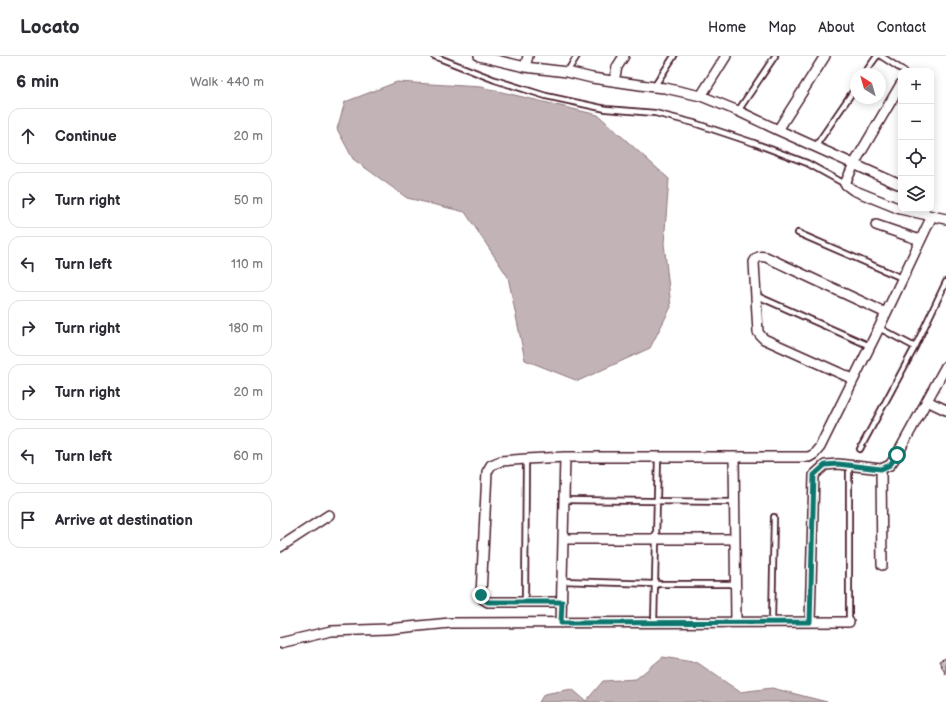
<!DOCTYPE html>
<html lang="en">
<head>
<meta charset="utf-8">
<style>
  :root { --surface:#fff; --page:#f2f2f3; --text:#2b2b33; --muted:#7c7c81; --line:#e1e1e2 }
  body { margin:0; font-family:"Balsamiq Sans",sans-serif; background:var(--page); color:var(--text) }
  .controls { position:absolute; right:12px; top:12px; display:grid; overflow:hidden; border-radius:8px; box-shadow:0 2px 10px #0003 }
  .controls button { width:36px; height:36px; display:grid; place-items:center; padding:0; border:0; border-bottom:1px solid var(--line); background:var(--surface); color:var(--text); font:20px sans-serif }
  .compass { position:absolute; left:570px; top:12px; width:36px; height:36px; border-radius:50%; background:var(--surface); box-shadow:0 2px 10px #0003; rotate:323deg }
  .stop { position:absolute; width:12px; height:12px; margin:-9px; border:3px solid #0f766e; border-radius:50%; background:#fff }
  .stop.end { background:#0f766e; border-color:#fff; box-shadow:0 1px 4px #0008 }
  .list { margin:0; padding:0; list-style:none }
  h2 { display:flex; justify-content:space-between; align-items:center; height:52px; margin:0; padding:0 16px; font-size:17px }
  h2 small { font-size:13px; font-weight:400; color:var(--muted) }
  .list li { display:grid; grid-template-columns:26px 1fr auto; gap:12px; align-items:center; box-sizing:border-box; height:56px; margin:0 8px 8px; padding:0 8px; border:1px solid var(--line); border-radius:12px }
  .list b { display:block; font-size:15px; white-space:nowrap }
  .list em { font-size:13px; font-style:normal; color:var(--muted) }
  .icon { flex:none; width:22px; height:22px; fill:none; stroke:currentColor; stroke-width:2; stroke-linecap:round; stroke-linejoin:round }
  .map { position:relative; flex:none; width:666px; height:646px; overflow:hidden }
  header { display:flex; align-items:center; gap:24px; box-sizing:border-box; height:56px; padding:0 20px; background:var(--surface); border-bottom:1px solid var(--line) }
  header strong { font-size:19px }
  nav { display:flex; gap:22px; margin-inline-start:auto; font-size:14px }
  main { display:flex }
  aside { flex:1; background:var(--surface) }
  .map>svg:first-child { display:block }
  .water { fill:#c1b3b6; stroke:#91787e }
  .building { fill:url(#building-cross-hatch); stroke:#4a1f2b }
  .lines { fill:none; stroke-linecap:round; stroke-linejoin:round }
  .lane-casing { stroke:#4a1f2b; stroke-width:8 }
  .street-casing { stroke:#4a1f2b; stroke-width:12 }
  .lane { stroke:#fff; stroke-width:4.5 }
  .street { stroke:#fff; stroke-width:9 }
  .route { stroke:#0f766e; stroke-width:5 }
</style>
</head>
<body>
<header>
<strong>Locato</strong>
<nav><a>Home</a><a>Map</a><a>About</a><a>Contact</a></nav>
</header>
<main>
<aside>
<h2>6 min<small>Walk · 440 m</small></h2>
<ul class="list">
<li><svg class="icon" aria-label="ahead" viewBox="0 0 24 24"><path d="M12 20V5M6 11l6-6 6 6"/></svg><div><b>Continue</b></div><em>20 m</em></li>
<li><svg class="icon" aria-label="right" viewBox="0 0 24 24"><path d="M7 20v-9h11M14 6l5 5-5 5"/></svg><div><b>Turn right</b></div><em>50 m</em></li>
<li><svg class="icon" aria-label="left" viewBox="0 0 24 24"><path d="M17 20v-9H6M10 6l-5 5 5 5"/></svg><div><b>Turn left</b></div><em>110 m</em></li>
<li><svg class="icon" aria-label="right" viewBox="0 0 24 24"><path d="M7 20v-9h11M14 6l5 5-5 5"/></svg><div><b>Turn right</b></div><em>180 m</em></li>
<li><svg class="icon" aria-label="right" viewBox="0 0 24 24"><path d="M7 20v-9h11M14 6l5 5-5 5"/></svg><div><b>Turn right</b></div><em>20 m</em></li>
<li><svg class="icon" aria-label="left" viewBox="0 0 24 24"><path d="M17 20v-9H6M10 6l-5 5 5 5"/></svg><div><b>Turn left</b></div><em>60 m</em></li>
<li><svg class="icon" aria-label="arrive" viewBox="0 0 24 24"><path d="M6 21V4h12l-3 4 3 4H6"/></svg><div><b>Arrive at destination</b></div></li>
</ul>
</aside>
<div class="map">
<svg width="666" height="646" viewBox="0 0 666 646">
  <defs>
    <pattern id="building-cross-hatch" width="8" height="8" patternUnits="userSpaceOnUse"><rect width="8" height="8" fill="#d2c7cb"/><path d="M0 0l8 8M0 8l8-8" fill="none" stroke="#b6aaae"/></pattern>
  </defs>
  <rect width="100%" height="100%" fill="#fff"/>
  <filter id="ink" filterUnits="userSpaceOnUse"><feTurbulence type="fractalNoise" baseFrequency=".025" numOctaves="2"/><feDisplacementMap in="SourceGraphic" scale="8" xChannelSelector="R" yChannelSelector="G"/><feConvolveMatrix kernelMatrix="1 2 1 2 8 2 1 2 1" color-interpolation-filters="sRGB"/></filter>
  <g filter="url(#ink)">
    <path class="water" d="M117 26 201 31 318 59 389 123 384 187 391 251 370 292 298 325 245 304 228 221 185 156 127 142 73 103 57 73 65 46Z
      M383 601 418 607 460 636 492 632 547 646H259L264 638 292 633 306 645 323 625 356 623Z"/>
    <path class="building" d="M666 602V619L659 605Z"/>
    <g class="lines">
      <defs>
        <path id="lane" d="M154 0 215 24 266 40 326 53 375 57 414 67 474 87 527 107 565 128
          M601 0 624 15
          M287 16 297 0
          M584 18 597 0
          M374 31 394 0
          M458 55 495 0
          M535 91 576 31
          M518 177 622 222
          M475 239 590 290
          M599 272 635 291
          M580 393 635 291 666 226
          M569 409V566
          M284 444 455 446
          M282 525 375 528H456
          M245 546 246 403
          M492 566 494 461
          M374 567 378 401"/>
        <path id="street" d="M199 0 245 11 287 16 312 22 374 31 385 32 421 40 458 55 498 74 618 128
          M245 11 248 0
          M334 25 337 11 344 0
          M621 28 574 108 565 128 573 134 620 153 666 163
          M421 40 446 0
          M498 74 545 0
          M596 169 640 184
          M573 323 484 283 480 279 478 276 474 206C477 200 480 200 486 201L606 257
          M647 345 666 354
          M454 401 456 566
          M601 413 602 509
          M283 483H455
          M0 491 49 459
          M282 546H208L203 543 201 539 207 416 211 409 221 405 246 403 285 401H529L534 398 540 391 599 272 652 160
          M530 566 534 419 545 409 558 408 601 413 610 409 617 399 666 310
          M281 567 285 401
          M0 587 51 575 108 573 170 567 569 566"/>
      </defs>
      <use href="#lane" class="lane-casing"/>
      <use href="#street" class="street-casing"/>
      <use href="#lane" class="lane"/>
      <use href="#street" class="street"/>
    </g>
  </g>
  <g class="lines" filter="url(#ink)">
    <path class="route" d="M201 539 203 543 208 546H282L281 567 530 566 534 419 545 409 558 408 601 413 610 409 617 399"/>
  </g>
</svg>
<div class="controls">
<button>+</button>
<button>−</button>
<button><svg class="icon" aria-label="locate" viewBox="0 0 24 24"><circle cx="12" cy="12" r="6"/><path d="M12 2v4M12 18v4M2 12h4M18 12h4"/></svg></button>
<button><svg class="icon" aria-label="layers" viewBox="0 0 24 24"><path d="M12 4l9 5-9 5-9-5zM3 14l9 5 9-5"/></svg></button>
</div>
<svg class="compass" viewBox="-18 -18 36 36"><path d="M0-13l5 13h-10z" fill="#e53935"/><path d="M0 13l5-13h-10z" fill="#7c7c81"/></svg>
<div class="stop" style="left:617px;top:399px"></div>
<div class="stop end" style="left:201px;top:539px"></div>
</div>
</main>
</body>
</html>
